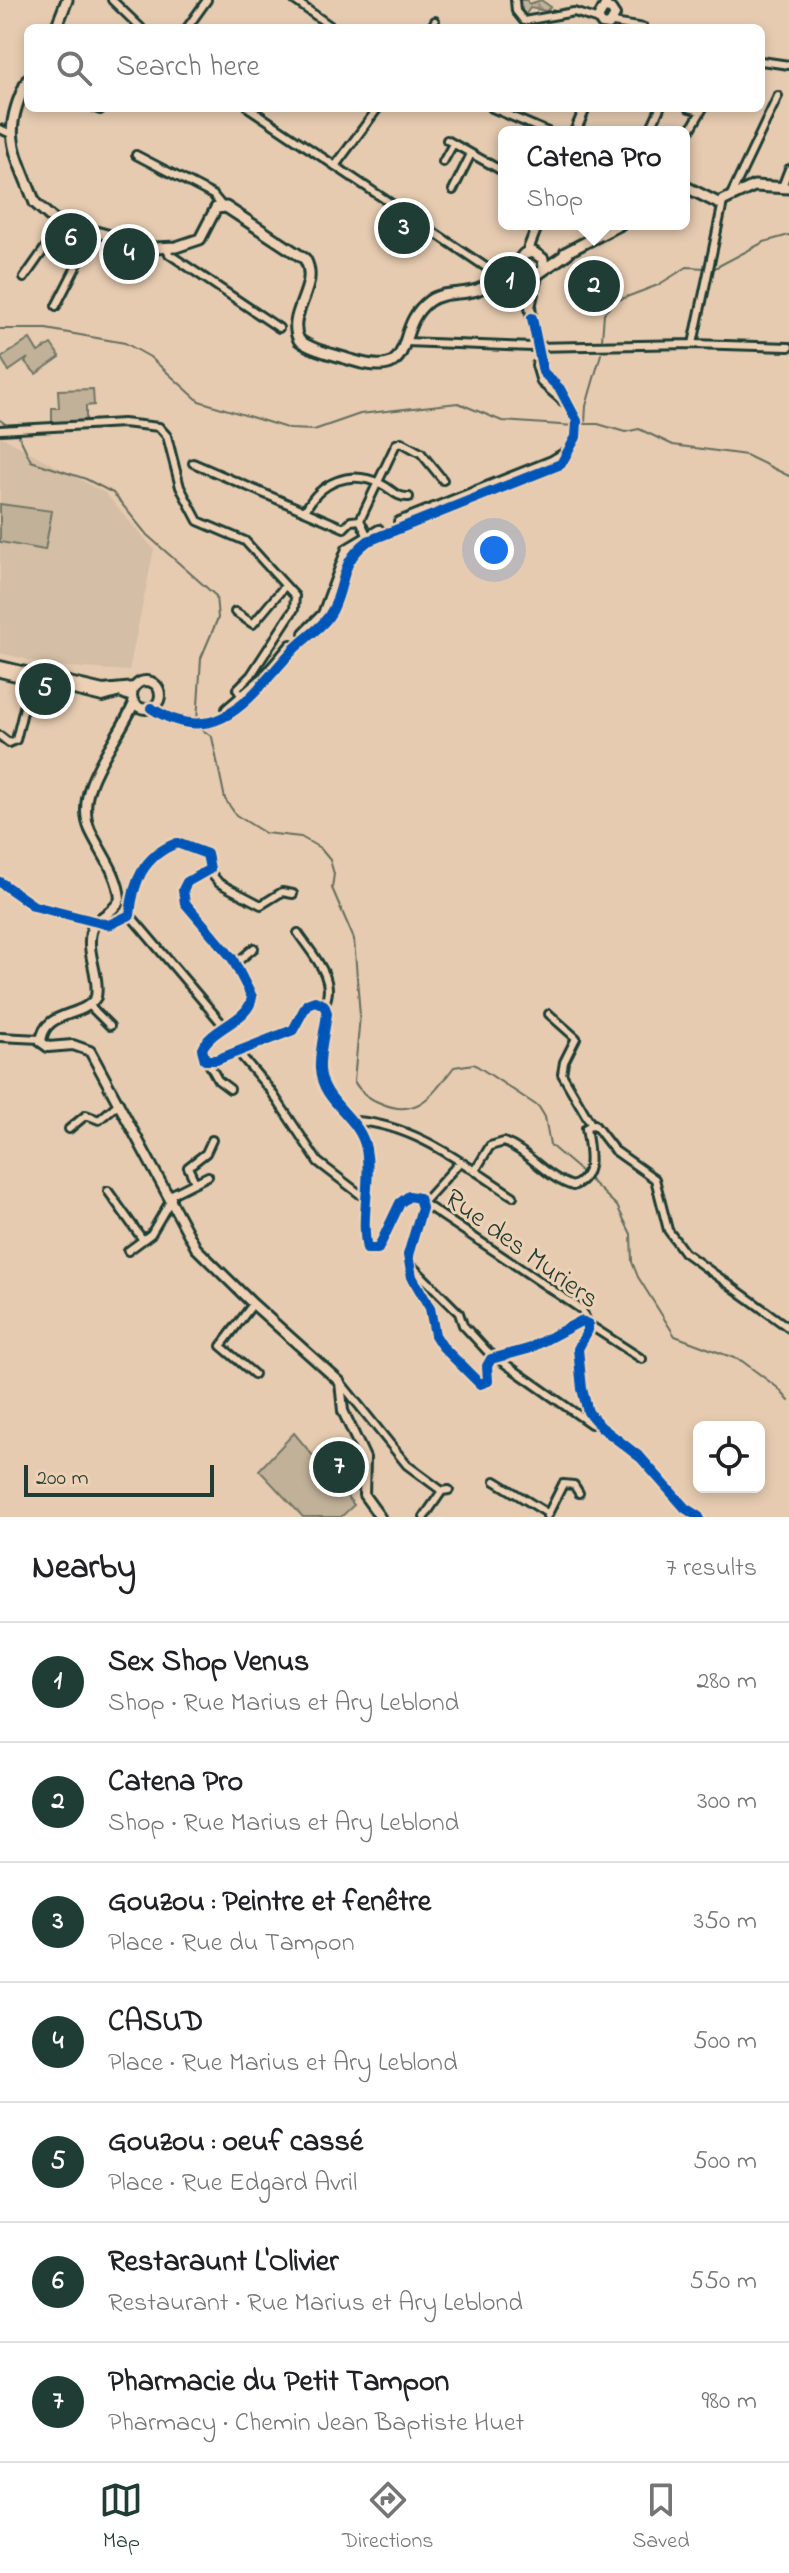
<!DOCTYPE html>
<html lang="en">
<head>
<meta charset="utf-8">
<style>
  :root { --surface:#fff; --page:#f2f2f2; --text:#202124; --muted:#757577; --line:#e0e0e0; --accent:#1f3d34 }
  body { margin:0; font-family:"Indie Flower",sans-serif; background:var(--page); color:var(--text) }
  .controls { position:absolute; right:24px; bottom:24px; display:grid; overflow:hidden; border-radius:12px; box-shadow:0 4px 12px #0003 }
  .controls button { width:72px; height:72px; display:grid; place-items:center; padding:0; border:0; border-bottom:2px solid var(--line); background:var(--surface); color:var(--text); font:40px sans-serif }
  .scale { position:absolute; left:24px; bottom:20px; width:190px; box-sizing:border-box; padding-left:8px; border:4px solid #1f3d34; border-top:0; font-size:22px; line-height:28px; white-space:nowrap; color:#1f3d34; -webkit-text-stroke:6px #eed1b5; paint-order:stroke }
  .you { position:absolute; left:494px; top:550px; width:28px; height:28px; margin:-20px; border:6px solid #fff; border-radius:50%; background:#1a73e8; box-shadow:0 0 0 12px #1a73e833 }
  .badge { display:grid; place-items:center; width:52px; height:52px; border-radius:50%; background:var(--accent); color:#fff; font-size:26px; font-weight:700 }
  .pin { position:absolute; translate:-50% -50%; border:4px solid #fff; box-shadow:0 2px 8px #0006 }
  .popup { position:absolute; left:498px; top:126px; width:192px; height:104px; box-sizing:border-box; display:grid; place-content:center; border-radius:12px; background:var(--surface); filter:drop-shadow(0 2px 6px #0005); font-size:26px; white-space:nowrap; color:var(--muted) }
  .popup b { font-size:30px; color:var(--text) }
  .popup::after { content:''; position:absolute; left:50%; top:100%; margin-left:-16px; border:16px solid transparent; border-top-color:var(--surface) }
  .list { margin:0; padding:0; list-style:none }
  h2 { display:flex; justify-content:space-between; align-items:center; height:104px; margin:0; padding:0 32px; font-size:34px }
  h2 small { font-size:26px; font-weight:400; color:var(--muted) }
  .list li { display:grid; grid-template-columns:52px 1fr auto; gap:24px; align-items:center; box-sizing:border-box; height:120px; padding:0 32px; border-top:2px solid var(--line) }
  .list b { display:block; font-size:30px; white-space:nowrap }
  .list p { margin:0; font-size:26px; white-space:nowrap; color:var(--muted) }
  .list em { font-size:26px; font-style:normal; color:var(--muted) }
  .icon { flex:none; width:44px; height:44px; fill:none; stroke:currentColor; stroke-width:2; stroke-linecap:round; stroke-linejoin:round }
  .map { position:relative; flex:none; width:789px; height:1517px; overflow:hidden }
  .search { position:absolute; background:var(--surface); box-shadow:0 4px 12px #0003; left:24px; right:24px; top:24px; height:88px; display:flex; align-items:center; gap:20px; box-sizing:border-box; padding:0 28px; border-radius:12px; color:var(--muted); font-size:30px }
  .sheet { height:944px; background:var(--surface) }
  nav { display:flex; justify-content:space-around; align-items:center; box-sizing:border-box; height:112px; border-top:2px solid var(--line); background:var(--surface); font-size:22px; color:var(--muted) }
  nav a { display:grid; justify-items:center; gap:4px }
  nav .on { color:var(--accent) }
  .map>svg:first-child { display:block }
  .built { fill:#d4bea5 }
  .forest { fill:url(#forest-firs); stroke:#707766; stroke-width:2 }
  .pitch { fill:#c1b199; stroke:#707766; stroke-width:2 }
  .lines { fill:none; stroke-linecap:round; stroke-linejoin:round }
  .stream { stroke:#646e5f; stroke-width:2 }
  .street-casing { stroke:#1f3d34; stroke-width:12 }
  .secondary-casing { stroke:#1f3d34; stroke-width:14 }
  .primary-casing { stroke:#1f3d34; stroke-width:15 }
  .street { stroke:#eed1b5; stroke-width:6 }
  .secondary { stroke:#eed1b5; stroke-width:8 }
  .primary { stroke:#eed1b5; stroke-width:9 }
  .cycleway-casing { stroke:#eed1b5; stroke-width:15 }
  .cycleway { stroke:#0057b8; stroke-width:10 }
  .labels { text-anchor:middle; stroke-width:6; stroke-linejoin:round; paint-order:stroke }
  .street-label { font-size:28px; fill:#1f3d34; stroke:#eed1b5 }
</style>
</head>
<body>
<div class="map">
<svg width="789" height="1517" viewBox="0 0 789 1517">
  <defs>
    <pattern id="forest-firs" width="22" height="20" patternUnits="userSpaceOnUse" patternTransform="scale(2)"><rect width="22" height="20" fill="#c1b199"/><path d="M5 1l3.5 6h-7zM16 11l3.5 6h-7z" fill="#9c917e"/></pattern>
  </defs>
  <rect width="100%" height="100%" fill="#e6cbb0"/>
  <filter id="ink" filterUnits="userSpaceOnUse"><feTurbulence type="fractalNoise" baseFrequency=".0125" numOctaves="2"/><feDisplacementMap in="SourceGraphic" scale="16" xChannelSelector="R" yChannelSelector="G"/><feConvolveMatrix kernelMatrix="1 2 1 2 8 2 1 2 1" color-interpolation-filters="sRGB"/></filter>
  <g filter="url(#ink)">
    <path class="built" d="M0 436 105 493 154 549 129 671 54 666 0 653Z"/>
    <path class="forest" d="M513 0H527L529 4 541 0 551 7 546 11 530 8 522 20V9L519 12Z"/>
    <path class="pitch" d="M30 339 38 352 51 344 60 357 36 374 25 362 28 358 9 371 1 358Z
      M93 389 94 405 86 406V423L52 424V408H59L58 390Z
      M0 504 52 511 45 550 0 542Z
      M294 1433 354 1505 341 1517H303L259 1470Z"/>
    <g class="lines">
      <path class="stream" d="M713 269 764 242 789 235
        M0 329H46L125 343 150 357 199 401 290 429 314 430 360 414 458 403 502 421 575 426
        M602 340 604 313 616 301 658 285 687 267 705 268
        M0 420 8 426
        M585 423 586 406 601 354
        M581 424H598L625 432 639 429 673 445 746 455 789 476
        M17 432 31 461 86 479 113 493 147 535 216 596 218 618 201 658 197 721
        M199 727 212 737 225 799 236 815 265 833 301 837 320 848 330 860 334 874 332 888 354 939 360 1016 354 1081C360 1092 371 1100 383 1104 419 1119 434 1092 454 1067L474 1064 539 1107 545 1117 550 1145 584 1174
        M589 1179 617 1206 631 1234 632 1262 638 1277 675 1336 742 1361 778 1388 789 1401"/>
      <defs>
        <path id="street" d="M112 0 141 28
          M294 0 333 28
          M515 0 516 11 524 21 574 12 599 20
          M613 23 644 28
          M187 28 207 0
          M431 28 435 21
          M761 61 789 65
          M95 108 100 110
          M249 108 499 276
          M492 108 548 132
          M689 108 701 111
          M0 129 11 134
          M649 132 660 108
          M447 140 504 172
          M684 141 703 108
          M136 155 213 195 222 206
          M443 162 453 144
          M335 166 378 108
          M782 187 789 169
          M453 190 471 154
          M730 197 778 96
          M167 248 169 254 279 328
          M24 278 62 224
          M56 306 95 230
          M406 342 533 347 693 344 789 347
          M693 344 723 202
          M0 430 123 423 159 427 167 436 180 487 198 521 245 541 295 596 294 609 251 675 237 689 243 698
          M193 463 344 528
          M305 511C320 482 350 469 381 484 392 489 396 498 409 497
          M360 520 396 444 401 442 421 453 443 480
          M344 528 351 521 360 520 368 537
          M235 612 253 624 284 587
          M0 736 9 743 16 740 31 679
          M209 871 219 883 261 905 282 892 293 894
          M0 882 34 906 109 925 130 915C133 882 143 856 177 843L207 854 210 869 187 882 183 890 185 903 232 958 252 997C249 1021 212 1027 202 1049L205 1060H216L293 1030 307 1004 315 1001 324 1005 327 1013C325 1031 319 1052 320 1069 322 1103 360 1116 366 1149 372 1181 360 1217 367 1249H378L400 1203 409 1196 419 1198 422 1208 408 1255 412 1277 430 1308 435 1335 442 1346 480 1384 488 1381 487 1366 491 1359 528 1349 581 1321 588 1324V1330L578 1349 582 1389 588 1412 601 1427 641 1458 685 1508 699 1517
          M130 915 224 1026
          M298 933C312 954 338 980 324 1005
          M236 963 254 948
          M89 1005 110 1026
          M549 1014 576 1038 564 1062 562 1074 591 1124
          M0 1037 40 1039
          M238 1052 271 1091 318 1162 365 1198
          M208 1062 218 1080 230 1089
          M356 1121C416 1125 463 1164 513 1196
          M69 1129 86 1115 99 1120 119 1103
          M460 1162 423 1203 582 1310 588 1324 642 1359
          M475 1171 490 1146 504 1142C530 1152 546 1178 573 1186 597 1176 589 1149 586 1128L594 1124 614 1150 655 1179 668 1230 684 1252 789 1328
          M195 1182 188 1167 206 1153 212 1140
          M108 1191 143 1240
          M170 1195 208 1176
          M128 1251 151 1234 172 1198
          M409 1263 459 1313 463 1325 487 1351 591 1424 595 1422
          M253 1304 221 1346 254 1374
          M341 1383 407 1465 442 1491 449 1490
          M495 1481 547 1513
          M547 1516 563 1484 574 1485 579 1493
          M424 1517 442 1491"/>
        <path id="secondary" d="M604 8 611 9 615 15 609 25 602 24 598 18 608 0
          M575 132 585 108
          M527 252 538 224
          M532 320 530 307 537 276
          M537 365 542 382 564 401
          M399 522 552 461 567 452
          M304 633 323 614 347 549 379 530
          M0 666 103 690 135 687
          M0 672 103 697 120 692 132 697
          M132 695a14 14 0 1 1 28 0a14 14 0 1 1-28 0Z
          M134 703C119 740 72 788 90 830 100 852 118 873 120 899 114 914 95 916 91 932 86 954 100 975 96 997 83 1019 44 1009 41 1042L48 1047 73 1045 90 1051 196 1248 253 1304 340 1382 343 1411 365 1458 364 1495 380 1517
          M151 708C220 752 251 694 295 648 308 635 325 626 333 609 347 580 339 563 368 541L561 464 576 437 577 421 560 389 543 372 532 318
          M227 709 263 678 291 645"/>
        <path id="primary" d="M56 28 67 0
          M28 79C0 134 14 149 35 203L55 221 155 248 176 247 200 239 216 208 226 207 305 259C321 287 285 314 299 340 313 351 334 354 351 360 422 382 391 329 429 301 443 291 461 295 477 290 490 285 507 273 518 264
          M684 186 718 203 754 186 789 188
          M565 253 621 224
          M544 268 543 259 533 252 524 254 519 260 522 274 532 278 568 253"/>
      </defs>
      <use href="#street" class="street-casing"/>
      <use href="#secondary" class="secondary-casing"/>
      <use href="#primary" class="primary-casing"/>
      <use href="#street" class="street"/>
      <use href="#secondary" class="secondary"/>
      <use href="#primary" class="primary"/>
      <defs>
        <path id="cycleway" d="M151 708C220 752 251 694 295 648 308 635 325 626 333 609 347 580 339 563 368 541L561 464 576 437 577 421 560 389 543 372 532 318
          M0 882 34 906 109 925 130 915C133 882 143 856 177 843L207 854 210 869 187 882 183 890 185 903 232 958 252 997C249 1021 212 1027 202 1049L205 1060H216L293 1030 307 1004 315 1001 324 1005 327 1013C325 1031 319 1052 320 1069 322 1103 360 1116 366 1149 372 1181 360 1217 367 1249H378L400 1203 409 1196 419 1198 422 1208 408 1255 412 1277 430 1308 435 1335 442 1346 480 1384 488 1381 487 1366 491 1359 528 1349 581 1321 588 1324V1330L578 1349 582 1389 588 1412 601 1427 641 1458 685 1508 699 1517"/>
      </defs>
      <use href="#cycleway" class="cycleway-casing"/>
      <use href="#cycleway" class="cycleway"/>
    </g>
  </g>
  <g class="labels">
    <g class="street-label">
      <text transform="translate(523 1247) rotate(36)" y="10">Rue des Muriers</text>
    </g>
  </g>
</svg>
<div class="controls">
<button><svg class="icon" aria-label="locate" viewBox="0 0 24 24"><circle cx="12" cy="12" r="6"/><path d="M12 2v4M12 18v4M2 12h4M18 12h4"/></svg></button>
</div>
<div class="scale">200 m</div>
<div class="you"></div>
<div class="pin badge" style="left:510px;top:282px">1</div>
<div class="pin badge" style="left:594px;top:286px">2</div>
<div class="popup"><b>Catena Pro</b>Shop</div>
<div class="pin badge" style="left:404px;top:228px">3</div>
<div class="pin badge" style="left:129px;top:254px">4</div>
<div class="pin badge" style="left:45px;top:689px">5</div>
<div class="pin badge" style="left:71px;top:239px">6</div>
<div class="pin badge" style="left:339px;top:1467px">7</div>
<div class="search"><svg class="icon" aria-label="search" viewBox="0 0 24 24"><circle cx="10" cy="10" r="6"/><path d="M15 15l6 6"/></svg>Search here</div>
</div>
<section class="sheet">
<h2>Nearby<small>7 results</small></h2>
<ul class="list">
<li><span class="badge">1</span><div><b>Sex Shop Venus</b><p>Shop · Rue Marius et Ary Leblond</p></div><em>280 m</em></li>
<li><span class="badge">2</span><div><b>Catena Pro</b><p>Shop · Rue Marius et Ary Leblond</p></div><em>300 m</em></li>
<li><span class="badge">3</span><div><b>Gouzou : Peintre et fenêtre</b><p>Place · Rue du Tampon</p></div><em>350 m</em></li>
<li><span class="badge">4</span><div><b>CASUD</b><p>Place · Rue Marius et Ary Leblond</p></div><em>500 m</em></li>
<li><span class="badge">5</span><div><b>Gouzou : oeuf cassé</b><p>Place · Rue Edgard Avril</p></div><em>500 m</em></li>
<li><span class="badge">6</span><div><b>Restaraunt L'Olivier</b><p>Restaurant · Rue Marius et Ary Leblond</p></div><em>550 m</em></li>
<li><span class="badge">7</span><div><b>Pharmacie du Petit Tampon</b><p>Pharmacy · Chemin Jean Baptiste Huet</p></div><em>980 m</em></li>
</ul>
</section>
<nav>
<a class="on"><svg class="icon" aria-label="map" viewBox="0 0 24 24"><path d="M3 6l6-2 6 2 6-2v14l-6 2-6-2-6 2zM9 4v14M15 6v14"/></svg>Map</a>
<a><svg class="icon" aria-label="directions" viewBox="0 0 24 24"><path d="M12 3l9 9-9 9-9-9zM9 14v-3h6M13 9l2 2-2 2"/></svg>Directions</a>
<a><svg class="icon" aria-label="saved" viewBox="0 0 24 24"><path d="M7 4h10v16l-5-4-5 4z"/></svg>Saved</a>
</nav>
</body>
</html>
